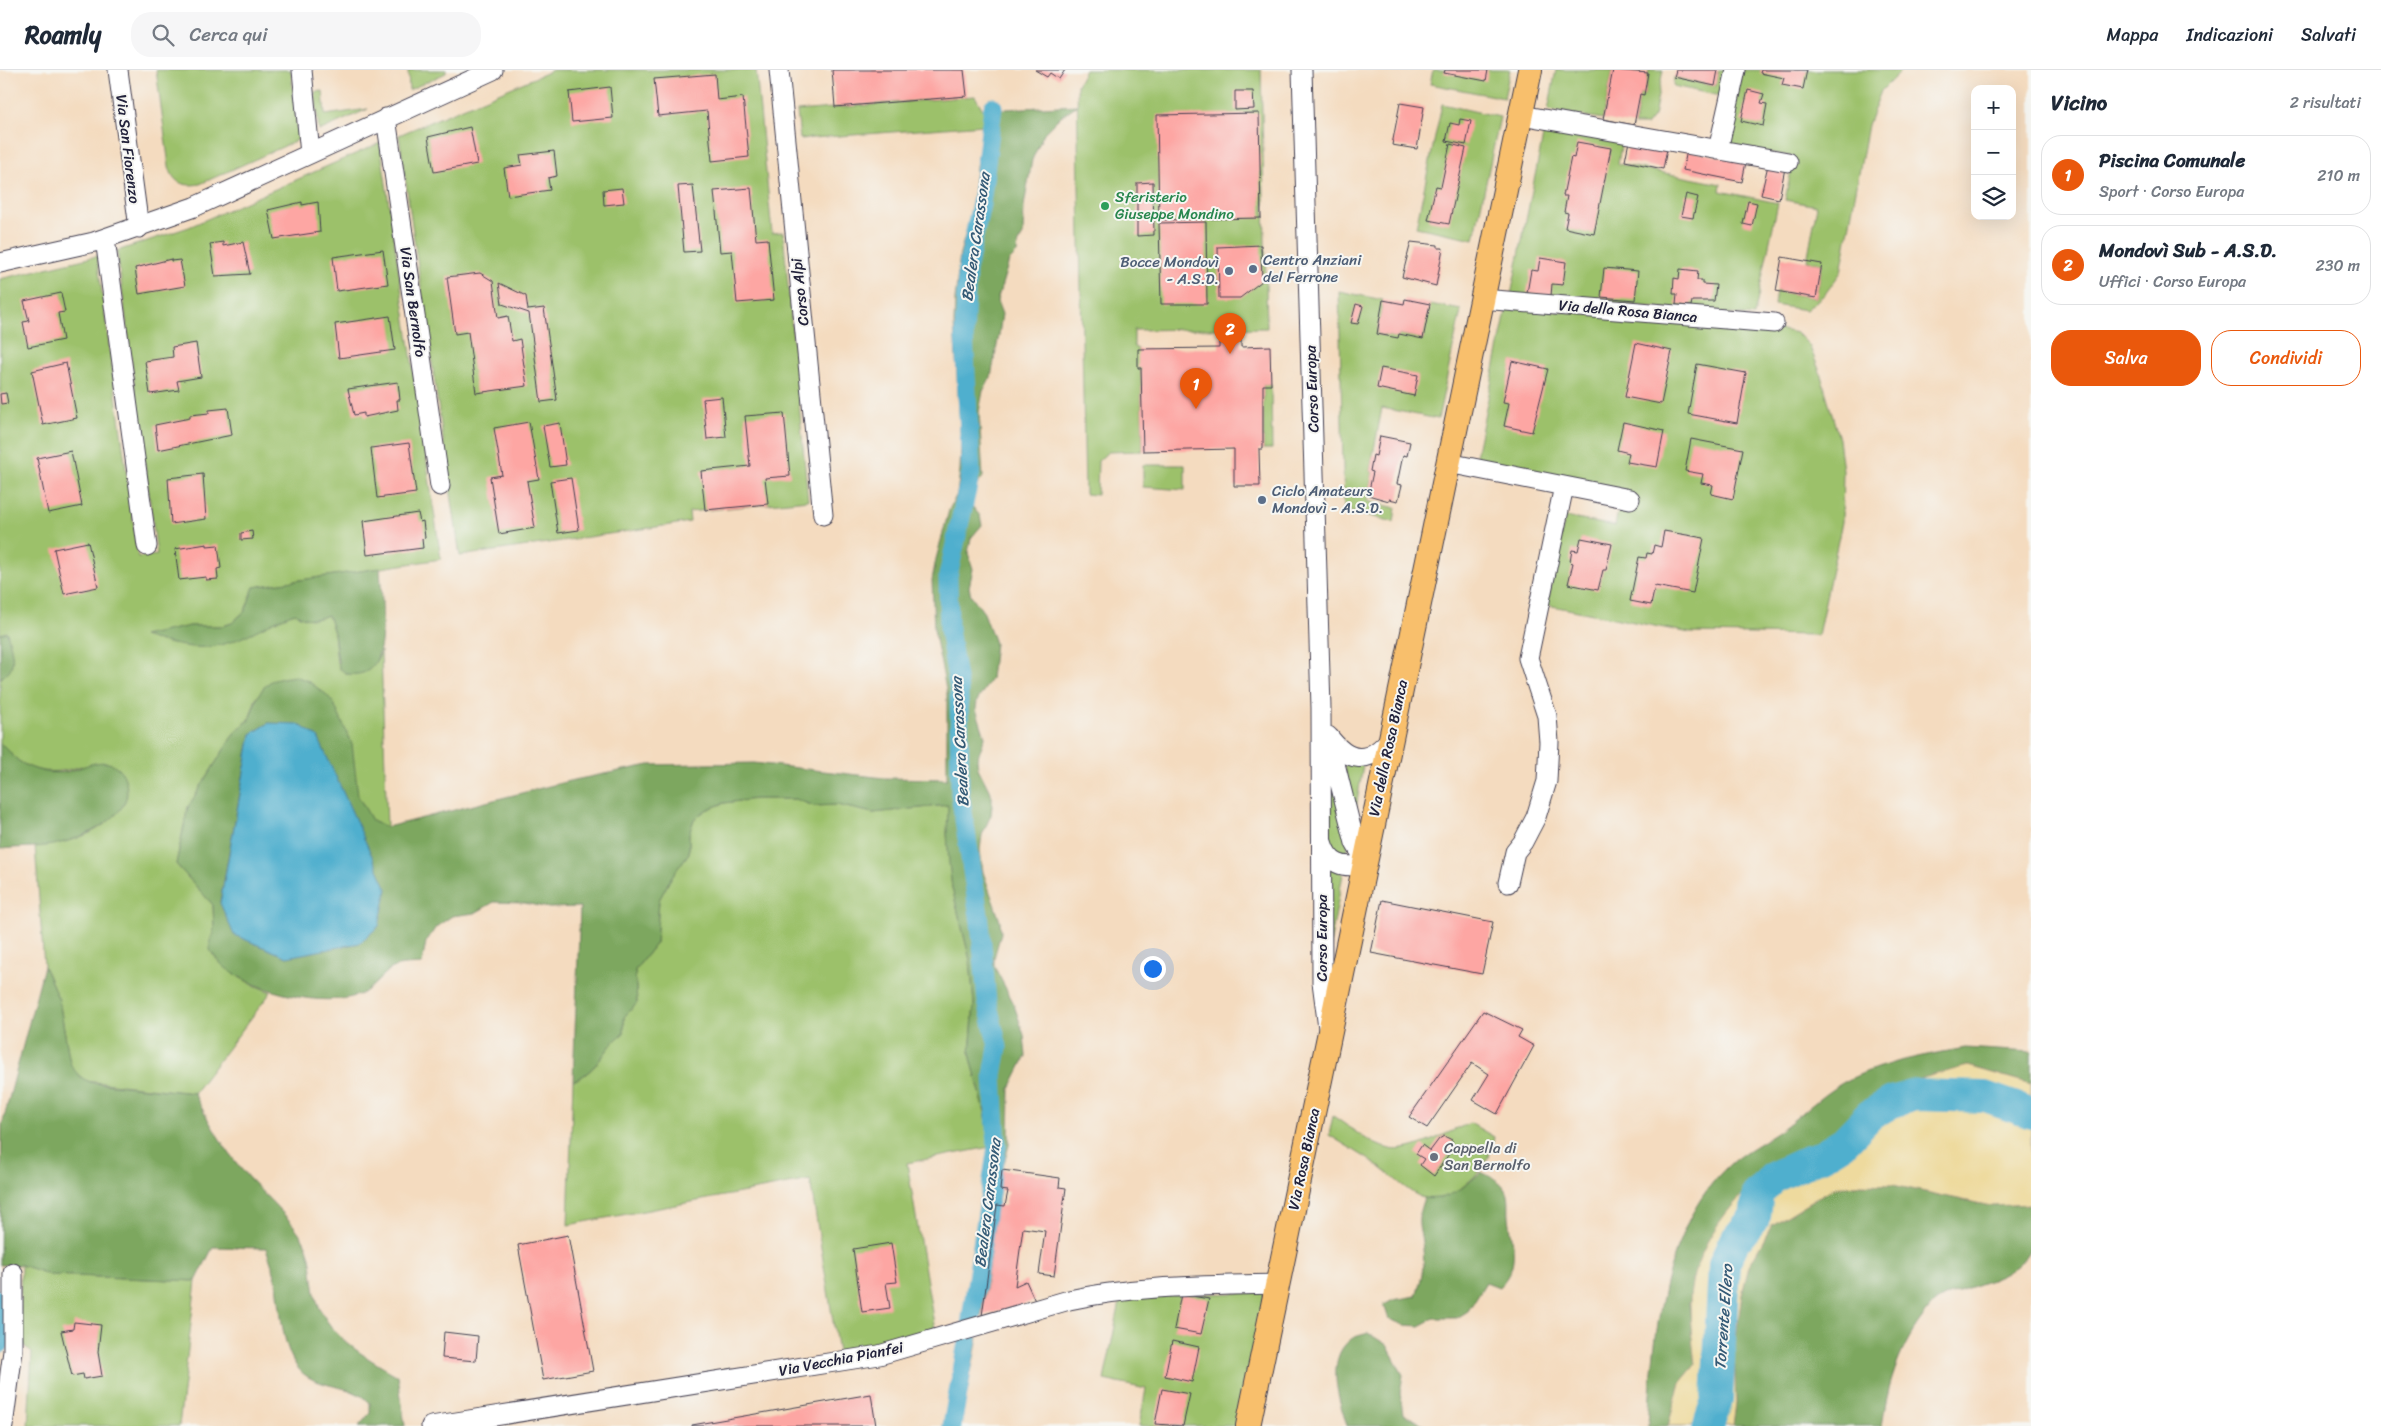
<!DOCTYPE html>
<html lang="it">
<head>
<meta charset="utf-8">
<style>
  :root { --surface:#fff; --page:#f6f6f7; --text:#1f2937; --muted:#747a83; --line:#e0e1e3; --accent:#ea580c }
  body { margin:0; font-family:Sriracha,sans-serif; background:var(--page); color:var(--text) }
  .controls { position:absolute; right:15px; top:15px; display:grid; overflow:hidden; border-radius:10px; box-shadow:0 5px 20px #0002 }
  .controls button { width:45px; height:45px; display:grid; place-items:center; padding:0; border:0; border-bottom:1px solid var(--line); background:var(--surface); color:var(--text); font:25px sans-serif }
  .you { position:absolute; left:1152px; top:898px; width:18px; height:18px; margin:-12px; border:4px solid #fff; border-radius:50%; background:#1a73e8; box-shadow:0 0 0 8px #1a73e833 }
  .badge { display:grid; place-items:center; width:32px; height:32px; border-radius:50%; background:var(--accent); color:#fff; font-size:16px; font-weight:700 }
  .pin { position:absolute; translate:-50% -41px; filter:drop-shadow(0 1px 2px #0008) }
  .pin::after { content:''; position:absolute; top:26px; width:18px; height:15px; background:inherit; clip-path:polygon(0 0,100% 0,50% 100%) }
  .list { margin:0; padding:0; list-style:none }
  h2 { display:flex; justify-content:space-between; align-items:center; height:65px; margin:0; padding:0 20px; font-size:21px }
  h2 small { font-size:16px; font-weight:400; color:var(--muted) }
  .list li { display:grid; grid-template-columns:32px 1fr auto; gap:15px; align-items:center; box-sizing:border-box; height:80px; margin:0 10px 10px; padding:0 10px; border:1px solid var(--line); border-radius:20px }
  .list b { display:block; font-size:19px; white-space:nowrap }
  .list p { margin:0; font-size:16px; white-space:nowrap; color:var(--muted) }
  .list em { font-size:16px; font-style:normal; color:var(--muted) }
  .actions { display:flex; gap:10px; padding:15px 20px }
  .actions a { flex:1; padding:11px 0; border:1px solid var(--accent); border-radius:20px; text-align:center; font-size:18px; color:var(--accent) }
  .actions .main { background:var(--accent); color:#fff }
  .icon { flex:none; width:28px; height:28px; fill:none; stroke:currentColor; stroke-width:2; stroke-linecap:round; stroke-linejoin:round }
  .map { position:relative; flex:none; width:2031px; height:1356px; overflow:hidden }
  header { display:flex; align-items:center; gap:30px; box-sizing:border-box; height:70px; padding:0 25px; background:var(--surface); border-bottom:1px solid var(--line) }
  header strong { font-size:24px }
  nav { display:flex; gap:28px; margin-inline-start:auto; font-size:18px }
  .search { width:350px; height:45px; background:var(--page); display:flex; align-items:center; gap:12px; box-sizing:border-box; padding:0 18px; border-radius:20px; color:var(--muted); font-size:19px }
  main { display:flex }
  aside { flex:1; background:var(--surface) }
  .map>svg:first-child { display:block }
  .green { fill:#9cc16b; stroke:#5f7253 }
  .forest { fill:#7da75f; stroke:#50644d; fill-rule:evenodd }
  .sand { fill:#eeda9e; stroke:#887e6c }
  .water { fill:#4fafce; stroke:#386884 }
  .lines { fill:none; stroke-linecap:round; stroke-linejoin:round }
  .canal { stroke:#4fafce; stroke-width:19 }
  .river { stroke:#4fafce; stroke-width:32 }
  .building { fill:#fda6a3 }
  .minor-casing { stroke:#423e4f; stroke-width:21 }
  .major-casing { stroke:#423e4f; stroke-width:26 }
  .minor { stroke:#fff; stroke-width:19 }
  .major { stroke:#f8bf6c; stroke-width:24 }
  .leisure-dot { fill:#2e9e5b; stroke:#f6f6f2; stroke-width:2 }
  .service-dot { fill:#5c6f8a; stroke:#f6f6f2; stroke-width:2 }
  .worship-dot { fill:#6b7280; stroke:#f6f6f2; stroke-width:2 }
  .labels { text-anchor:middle; stroke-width:4; stroke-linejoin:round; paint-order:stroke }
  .street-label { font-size:15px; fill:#22223b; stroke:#f6f6f2 }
  .leisure-label { font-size:15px; fill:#27864d; stroke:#f6f6f2; text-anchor:start }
  .service-label { font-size:15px; fill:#4e5e75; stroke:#f6f6f2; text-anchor:start }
  .worship-label { font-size:15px; fill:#5b616d; stroke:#f6f6f2; text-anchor:start }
  .water-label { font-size:16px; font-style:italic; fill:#345a76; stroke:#f6f6f2 }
</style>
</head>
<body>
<header>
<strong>Roamly</strong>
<div class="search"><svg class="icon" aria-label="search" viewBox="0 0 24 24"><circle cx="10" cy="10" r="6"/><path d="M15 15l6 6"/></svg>Cerca qui</div>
<nav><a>Mappa</a><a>Indicazioni</a><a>Salvati</a></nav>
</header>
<main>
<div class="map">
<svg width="2031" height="1356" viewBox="0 0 2031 1356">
  <rect width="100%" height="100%" fill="#f6f6f2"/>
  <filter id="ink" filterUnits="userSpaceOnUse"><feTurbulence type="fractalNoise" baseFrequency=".02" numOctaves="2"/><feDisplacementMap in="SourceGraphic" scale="10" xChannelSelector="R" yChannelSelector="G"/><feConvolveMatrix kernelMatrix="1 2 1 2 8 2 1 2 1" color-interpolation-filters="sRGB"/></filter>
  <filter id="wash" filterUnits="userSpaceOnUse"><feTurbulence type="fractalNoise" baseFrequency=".0096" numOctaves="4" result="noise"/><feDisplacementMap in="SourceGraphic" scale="20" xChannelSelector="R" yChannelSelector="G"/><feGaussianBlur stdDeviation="1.12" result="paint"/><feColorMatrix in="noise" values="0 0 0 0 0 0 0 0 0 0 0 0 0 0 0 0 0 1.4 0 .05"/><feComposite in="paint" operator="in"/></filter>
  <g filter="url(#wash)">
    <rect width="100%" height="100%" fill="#f4dbbf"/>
    <path class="green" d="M156 0H291L298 70 200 114C183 117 173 113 169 96Z
      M408 0H446V3L409 20Z
      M553 0H756L772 163 783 162 808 430 689 442 690 452 460 486 399 65Z
      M1085 0H1261L1267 258 1134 260V277L1138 279 1141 298 1143 381 1108 382 1098 391 1097 425 1085 424 1077 15Z
      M1433 0H1510L1504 28 1430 14Z
      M1556 0H1613L1603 49 1548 40Z
      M1649 0H1663L1654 46 1647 55H1634L1640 24 1644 25Z
      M1718 0H1726L1720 26 1673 16 1674 7 1715 16Z
      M1742 0H1902L1881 21 1868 55 1841 202 1825 224 1806 240 1774 235 1776 221 1816 228 1822 194 1807 191 1817 136 1785 130 1794 87 1726 74Z
      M323 21 325 45 368 39 319 61 315 22Z
      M975 26 983 40H987L984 55 800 69 797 41Z
      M1442 34 1500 47 1474 169 1416 157Z
      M1545 56 1622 70 1618 94 1721 114 1720 121 1778 133 1754 246 1511 225Z
      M380 73 441 489 254 517 245 541 232 553 223 556H190L144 566 172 574 296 543C303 549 319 549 328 545L334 563 337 593 378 589 381 581 387 757 373 752C368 744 361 734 357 725 341 676 353 628 295 606L256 628 249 650 235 662 188 737 176 794 213 835 214 858 209 879C229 903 242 911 271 922L194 1023 85 1011 74 1001 70 994 59 930 44 896 35 776C71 774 113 761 127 725L81 696C59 704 33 705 14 687 9 682 7 677 0 674V608H2L6 563 0 564V209L97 186 138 487 157 485 117 181 189 157Z
      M1339 221 1383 230 1377 264 1398 268 1399 264 1423 269 1430 234 1461 240 1438 349 1382 338 1370 401 1373 402 1367 431 1396 438 1394 452 1344 440Z
      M1507 237 1782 260 1797 263 1809 275 1820 302 1839 369 1843 401 1842 452 1818 565 1690 563 1547 535 1565 447 1615 456 1622 420 1475 391Z
      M1263 315H1271L1272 379H1263Z
      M1143 395H1185V420L1143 417Z
      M1326 680 1348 776 1347 787 1331 782Z
      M1343 691 1363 695 1355 745Z
      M755 729H795L814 736 837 735 873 743 949 735 947 763 952 818 970 890 974 934 970 984 986 1046 990 1077 907 1093 935 1260 882 1275 838 1282 810 1110 568 1155 573 1011C600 1000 603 978 624 963V947L637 933 635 900 656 873 659 830 672 806 689 783V764L694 749 706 740 724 733Z
      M1329 796 1343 804 1329 880Z
      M1333 1046C1350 1057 1370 1075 1390 1079 1410 1084 1450 1061 1470 1053L1494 1067C1490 1089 1482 1101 1465 1115 1429 1146 1411 1121 1381 1098 1365 1086 1346 1076 1329 1065Z
      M21 1195 51 1205 196 1211 179 1356H28L32 1283 19 1271Z
      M1265 1222 1237 1356H1139L1146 1319 1104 1310 1121 1227Z"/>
    <path class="forest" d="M1077 35 1060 47 1044 63 1032 90 1024 136 1023 165 1018 173 1017 183 1009 191 997 231 1002 244 999 265 991 307 983 321 979 342 983 407 973 420 972 436 980 446 982 455 971 468 968 483 973 499 969 517 971 525 984 543 995 573 991 609 977 631 976 639 985 667 977 689 978 698 992 726V736L991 745 982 765 980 780 983 802 1000 851 1001 863 994 888V896L1013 932 1024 965 1026 986 1010 1018 1009 1075 1002 1100 982 1246 966 1250 990 1077 986 1046 970 984 974 934 970 890 952 818 949 793 947 763 948 735 873 743 837 735 814 736 795 729H755L724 733 706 740 694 749 689 764V783L672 806 659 830 656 873 635 900 637 933 624 947V963C603 978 600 1000 573 1011L580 837 549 838 524 833 494 832 475 843 452 846 436 857 426 872 422 894C414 895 403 894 395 897 384 901 373 920 359 925 322 938 258 922 227 899 220 894 214 886 209 879L214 858 213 835 176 794 188 737 235 662 249 650 257 628 263 618 271 611 282 608 295 606 308 611 327 625 334 634 352 674 358 726 373 752 387 757 569 711 649 695 754 693 884 708 947 709V624L934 560 932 510 936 489 949 440 957 424 960 400 961 374 954 253 955 230 960 183 973 139 976 96 987 40ZM269 653 220 832 251 664Z
      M380 498C381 520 388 581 372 597 366 604 356 605 347 604L339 598 334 563 328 545C317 550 306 551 295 543 267 552 240 574 208 577 187 579 163 572 143 566L190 556H223L232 553 245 541 254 517Z
      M7 562C11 580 20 598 0 608V564Z
      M0 674C7 677 9 682 14 687 25 698 48 705 64 702 81 700 101 684 118 698 125 704 127 714 127 722 126 751 77 770 53 775 36 778 17 777 0 779Z
      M44 896 59 930 70 993C76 1004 82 1010 94 1013L194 1023C209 1053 225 1080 247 1106 262 1123 280 1138 294 1156 314 1181 310 1194 315 1223 323 1264 365 1287 398 1306L405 1356H359L370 1343V1333C353 1315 329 1319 308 1307 282 1292 281 1241 277 1215 275 1203 270 1190 266 1178L213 1177 196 1211 51 1205 21 1195H0L2 1055Z
      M1965 978 2031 982V1014L1968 996 1882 1025 1843 1063 1781 1094 1747 1121 1689 1233 1695 1295 1680 1313 1668 1356H1648C1653 1270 1662 1158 1729 1095 1744 1081 1765 1071 1782 1059 1805 1042 1826 1020 1852 1008 1887 991 1927 985 1965 978Z
      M1481 1102C1489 1106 1498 1109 1504 1117 1511 1125 1508 1137 1509 1147 1512 1174 1521 1195 1499 1217L1486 1212 1468 1241 1457 1248H1434L1419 1256 1404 1255 1389 1249 1384 1235 1393 1230 1416 1226C1421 1212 1425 1194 1423 1179 1420 1156 1415 1152 1424 1128 1449 1131 1463 1118 1481 1102Z
      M1861 1114 1893 1115 1991 1136 2031 1134C2031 1146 2031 1165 2031 1176 2016 1215 1961 1212 1932 1235 1928 1239 1924 1245 1921 1250 1898 1281 1887 1318 1882 1356H1733L1736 1333 1734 1282 1742 1224 1749 1196 1772 1155 1833 1118Z
      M1368 1263 1387 1275 1403 1305 1400 1323 1403 1344 1427 1356H1347C1339 1330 1325 1290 1350 1270 1354 1266 1363 1265 1368 1263Z
      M978 1268 960 1356H943L961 1273Z"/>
    <path class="sand" d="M1968 996 2031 1014V1134L1991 1136 1893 1115 1861 1114 1833 1118 1772 1155 1749 1196 1742 1224 1734 1282 1736 1333 1733 1356H1668L1680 1313 1695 1295C1693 1275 1690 1255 1690 1234 1689 1181 1737 1119 1782 1093 1801 1082 1825 1075 1843 1062 1858 1052 1867 1036 1882 1026 1900 1012 1945 1002 1968 996Z"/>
    <path class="water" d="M269 653 298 654 318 667 387 819 379 856 360 873 287 887 234 865 220 833 251 664Z"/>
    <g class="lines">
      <path class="canal" d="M0 1229V1274
        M971 1248 997 1077 993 1005 998 977 987 931 980 852 960 723 959 621 949 559 948 506 971 402 964 265 967 200 981 134 993 37
        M952 1356 968 1267"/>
      <path class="river" d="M1708 1356 1717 1330 1724 1194 1734 1172 1755 1147 1758 1123 1774 1107 1824 1084 1844 1072 1870 1045 1892 1032 1915 1025 1985 1027 2031 1043"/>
    </g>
    <g id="blocks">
      <path class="building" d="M832 0H964L967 26 835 37Z
        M1035 0H1065L1059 9 1050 3 1047 7Z
        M1445 0H1488L1486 11 1444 3Z
        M1613 0 1648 3 1644 25 1640 24 1634 55 1603 49Z
        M1676 0H1718L1715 16 1674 7Z
        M1761 0H1807L1803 19 1782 15 1784 8 1760 3Z
        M715 4 717 30 743 27 749 87 712 91 707 41 658 46 654 9Z
        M610 17 613 48 572 52 569 22Z
        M1748 20 1764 24 1761 33 1767 34 1763 56 1741 51Z
        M1235 21H1253L1254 39 1235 40Z
        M1400 33 1424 37 1417 79 1392 75Z
        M1259 43 1261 148 1159 150 1157 45Z
        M1460 49 1471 51 1466 75 1446 71 1450 53 1459 55Z
        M470 57 477 94 434 102 428 67Z
        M1629 71 1667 79 1663 99 1625 91Z
        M1577 72 1611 78 1594 164 1565 158 1568 143 1564 142 1567 126H1563L1571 87 1574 88Z
        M1450 74 1466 78 1449 154 1428 150 1436 116 1441 117Z
        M1687 80 1746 92 1742 112 1683 100Z
        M554 81 557 106 548 108 550 120 508 126 504 98 522 95 520 85Z
        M1768 95 1785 98 1779 129 1761 125Z
        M1153 112 1154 165 1137 166V113Z
        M693 115 700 181 684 182 678 116Z
        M622 118 624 133 604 135 603 120Z
        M751 118 756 170 768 169 774 230 737 233 732 181 720 182 714 121Z
        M1686 124 1698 127 1693 148 1681 146Z
        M1748 131 1757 133 1752 156 1743 154Z
        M302 132V135L318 132 320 162 274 169 268 140Z
        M1206 152 1207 234H1161L1159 153Z
        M223 172V176L243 172 250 204 215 206 210 174Z
        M1411 172 1438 175V178H1443L1436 216 1402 207Z
        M1261 175 1262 211 1240 228H1219L1218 177Z
        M383 180 388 214 337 221 333 187Z
        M1782 187 1822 194 1816 228 1776 221Z
        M1540 188 1566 192 1563 215 1552 214 1551 226 1527 223 1531 200 1538 201Z
        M171 189V191L180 190 185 216 139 224 135 198Z
        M1604 198 1638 201 1635 230 1601 227Z
        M1680 199 1698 201 1697 210H1702V214L1716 215 1714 231H1692L1691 236 1676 235 1677 224H1673L1674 208 1679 209Z
        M480 203 493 211 498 248 508 246 512 271 520 269 527 316 476 323 468 262 455 264 447 207Z
        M499 213 526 226 528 240 544 238 557 330 541 332 529 243 502 234Z
        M61 223 65 242 58 243 63 270 28 277 23 252 29 251 24 231Z
        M1405 229 1430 234 1423 269 1399 264 1398 268 1377 264 1383 230 1404 234Z
        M1356 234 1363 236 1358 254 1351 253Z
        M390 246 395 280 339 288 335 254Z
        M1219 268H1241V277L1270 276 1271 315H1263V379H1259L1260 416H1234V379L1143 381 1141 298H1138V279L1219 278Z
        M196 273 201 307 177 311 179 320 150 324 145 291 173 287 172 277Z
        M1636 273 1672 281 1661 334 1625 327Z
        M1512 291 1548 299 1532 362 1504 356 1509 333 1503 332Z
        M66 293 77 348 43 355 32 301Z
        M1697 294 1746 303 1737 353 1688 344Z
        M1381 298 1418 305 1414 326 1377 318Z
        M398 312 400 330H397L398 340 364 347V343L354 345 348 319Z
        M6 323 8 333 1 334 0 324Z
        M722 327 726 367 707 369 703 329Z
        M228 338 232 365 158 380 155 355 190 348V345L209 343V340Z
        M784 343 790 406 765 408 768 434 705 440 701 401 750 396 745 346Z
        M529 352 539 409 527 411 535 458 499 464 490 407 502 405 494 358Z
        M1623 352 1664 361 1657 397 1627 392 1629 383 1617 380Z
        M560 353 566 395 550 397 543 356Z
        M1380 366 1410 372 1407 386 1403 385 1397 414 1402 415 1398 431 1389 429V431L1368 425 1373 402 1370 401 1373 385 1376 386Z
        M1691 369 1743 379 1733 429 1711 424 1713 415 1701 413 1703 404 1685 401Z
        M409 373 416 423 377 428 371 378Z
        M71 381 82 436 48 443 37 388Z
        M203 404 206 449 171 454 168 408Z
        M571 408 579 460 558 463 550 411Z
        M418 443 420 452 423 451 425 468 422 469 423 478 367 485 363 451Z
        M252 461 253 469 241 470V463Z
        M1664 461 1704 468 1693 523 1655 516 1651 535 1630 531 1639 487 1646 488 1647 483 1652 484 1654 475 1661 477Z
        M1581 468 1612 474 1606 500H1603L1598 520 1568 514 1573 493 1570 492 1572 480 1578 481Z
        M88 472 98 517 64 524 54 479Z
        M207 474V476L218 475 221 498 217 499 218 509 206 510V507L179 510 175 479Z
        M1382 830 1493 852 1482 904 1371 883Z
        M1483 941 1522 960 1518 967 1534 976 1497 1044 1473 1030 1489 1004 1472 993 1427 1058 1409 1047Z
        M1444 1066 1452 1070 1453 1078 1434 1106 1420 1095 1424 1089 1416 1084 1422 1075 1430 1081 1439 1069Z
        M1002 1100 1060 1108 1059 1117 1066 1118 1054 1206 1039 1204 1045 1161 1023 1158 1015 1216 1026 1211 1035 1231 982 1246 997 1135 1005 1136 1008 1121 1000 1120Z
        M568 1165 593 1301 543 1310 518 1175Z
        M891 1173 897 1212 886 1213 890 1238 862 1242 853 1179Z
        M1181 1224 1209 1229 1201 1264 1174 1259Z
        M74 1252 101 1255 98 1282 102 1306 84 1309 83 1304 72 1306 61 1261 73 1259Z
        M444 1262 478 1266 476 1291 442 1288Z
        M1172 1271 1199 1277 1192 1312 1165 1306Z
        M1162 1319 1190 1324 1183 1356 1155 1354Z
        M871 1324 876 1356H692V1355Z"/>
    </g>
  </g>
  <g filter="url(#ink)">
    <use href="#blocks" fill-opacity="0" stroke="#423e4f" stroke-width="1"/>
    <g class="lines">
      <defs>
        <path id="minor" d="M118 0 139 158
          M302 0 310 84
          M779 0 823 445
          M1302 0 1321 638 1322 912 1328 958
          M1521 45 1788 92
          M386 48 440 416
          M1718 80 1736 0
          M105 169 147 476
          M0 193 94 172 194 137 493 0
          M1482 229 1774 253
          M1448 393 1630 429
          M1328 666 1355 773 1365 790
          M1329 667C1349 693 1368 695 1390 669
          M1322 772C1328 794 1344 800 1365 793
          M1508 813 1515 782 1523 772 1536 747 1547 711 1549 672 1547 646 1528 588 1564 416
          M3 1356 13 1281V1203
          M431 1356 879 1285 1069 1230C1138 1215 1208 1216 1278 1214"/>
        <path id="major" d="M1248 1356 1530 0"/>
      </defs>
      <use href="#minor" class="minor-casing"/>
      <use href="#major" class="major-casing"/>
      <use href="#minor" class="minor"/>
      <use href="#major" class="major"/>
    </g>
  </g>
  <circle class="leisure-dot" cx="1105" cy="136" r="5"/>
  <g class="service-dot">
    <circle cx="1253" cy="199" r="5"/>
    <circle cx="1229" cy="201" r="5"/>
    <circle cx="1262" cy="430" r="5"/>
  </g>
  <circle class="worship-dot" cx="1434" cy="1087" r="5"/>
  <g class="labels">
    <g class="street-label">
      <text transform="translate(128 79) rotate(83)" y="5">Via San Fiorenzo</text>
      <text transform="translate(800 222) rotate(-96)" y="5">Corso Alpi</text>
      <text transform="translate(413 232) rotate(82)" y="5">Via San Bernolfo</text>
      <text transform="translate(1628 241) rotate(5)" y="5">Via della Rosa Bianca</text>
      <text transform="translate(1312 319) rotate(-92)" y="5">Corso Europa</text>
      <text transform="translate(1388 678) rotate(-78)" y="5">Via della Rosa Bianca</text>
      <text transform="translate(1322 868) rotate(-90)" y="5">Corso Europa</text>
      <text transform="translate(1304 1089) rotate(-78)" y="5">Via Rosa Bianca</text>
      <text transform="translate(841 1289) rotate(-11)" y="5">Via Vecchia Pianfei</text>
    </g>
    <g class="leisure-label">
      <text x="1115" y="132">Sferisterio<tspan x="1115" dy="17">Giuseppe Mondino</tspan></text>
    </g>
    <g class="service-label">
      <text x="1263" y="195">Centro Anziani<tspan x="1263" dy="17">del Ferrone</tspan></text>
      <text x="1219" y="197" text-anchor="end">Bocce Mondovì<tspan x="1219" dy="17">- A.S.D.</tspan></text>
      <text x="1272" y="426">Ciclo Amateurs<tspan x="1272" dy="17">Mondovì - A.S.D.</tspan></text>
    </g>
    <g class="worship-label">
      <text x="1444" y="1083">Cappella di<tspan x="1444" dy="17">San Bernolfo</tspan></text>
    </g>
    <g class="water-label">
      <text transform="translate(975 167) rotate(-82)" y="6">Bealera Carassona</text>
      <text transform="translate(959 672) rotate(-93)" y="6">Bealera Carassona</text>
      <text transform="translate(987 1133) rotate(-83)" y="6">Bealera Carassona</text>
      <text transform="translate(1723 1247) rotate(-86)" y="6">Torrente Ellero</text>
    </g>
  </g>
</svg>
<div class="controls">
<button>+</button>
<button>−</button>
<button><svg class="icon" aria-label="layers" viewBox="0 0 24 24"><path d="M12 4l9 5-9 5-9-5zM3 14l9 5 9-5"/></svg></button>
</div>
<div class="you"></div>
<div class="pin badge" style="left:1196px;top:339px">1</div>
<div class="pin badge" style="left:1230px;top:284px">2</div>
</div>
<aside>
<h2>Vicino<small>2 risultati</small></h2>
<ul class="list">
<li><span class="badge">1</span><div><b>Piscina Comunale</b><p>Sport · Corso Europa</p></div><em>210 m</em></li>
<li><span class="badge">2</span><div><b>Mondovì Sub - A.S.D.</b><p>Uffici · Corso Europa</p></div><em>230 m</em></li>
</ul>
<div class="actions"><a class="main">Salva</a><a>Condividi</a></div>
</aside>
</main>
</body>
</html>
